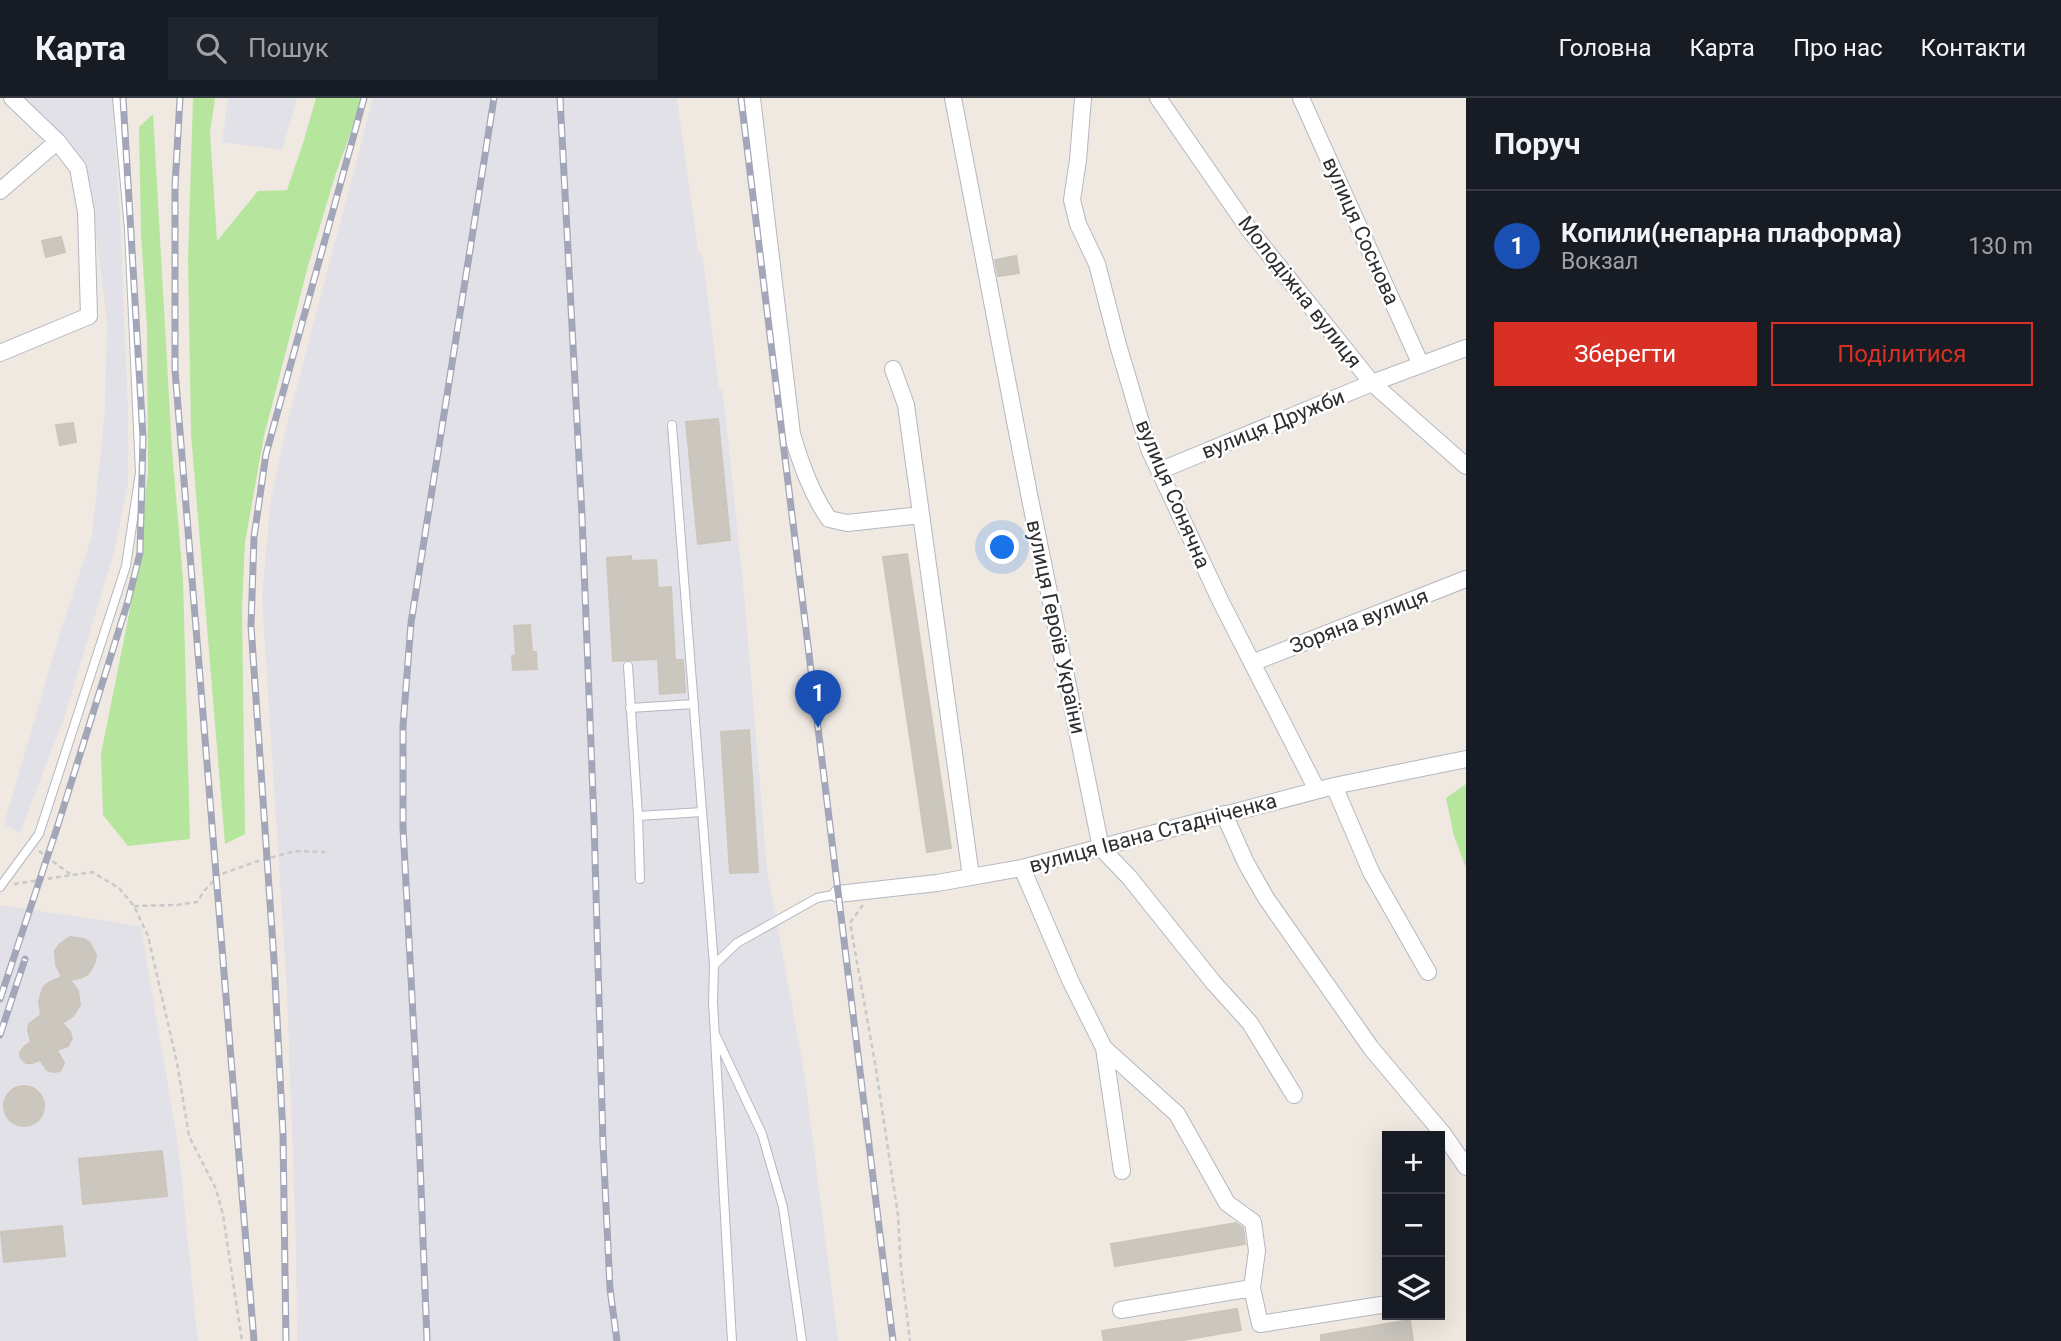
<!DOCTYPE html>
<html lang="uk">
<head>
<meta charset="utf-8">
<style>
  :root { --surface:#171b24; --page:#20242c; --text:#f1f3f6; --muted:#9ea1a6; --line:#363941; --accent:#d93025 }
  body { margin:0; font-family:Roboto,sans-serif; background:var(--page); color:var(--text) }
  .controls { position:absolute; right:21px; bottom:21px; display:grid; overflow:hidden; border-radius:0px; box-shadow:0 7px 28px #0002 }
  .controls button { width:63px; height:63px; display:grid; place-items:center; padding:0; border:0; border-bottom:2px solid var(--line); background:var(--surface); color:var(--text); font:35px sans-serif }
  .you { position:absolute; left:1003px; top:450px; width:24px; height:24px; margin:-18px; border:5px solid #fff; border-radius:50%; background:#1a73e8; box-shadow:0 0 0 10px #1a73e833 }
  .badge { display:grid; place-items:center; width:46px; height:46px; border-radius:50%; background:var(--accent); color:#fff; font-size:23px; font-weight:700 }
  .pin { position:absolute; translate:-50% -58px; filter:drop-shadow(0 2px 4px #0008) }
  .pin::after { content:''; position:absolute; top:37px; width:24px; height:21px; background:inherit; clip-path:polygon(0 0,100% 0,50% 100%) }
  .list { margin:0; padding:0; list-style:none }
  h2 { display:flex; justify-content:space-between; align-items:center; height:91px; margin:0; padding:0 28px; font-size:30px }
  h2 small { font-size:23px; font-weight:400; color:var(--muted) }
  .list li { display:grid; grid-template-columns:46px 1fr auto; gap:21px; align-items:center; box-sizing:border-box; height:112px; padding:0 28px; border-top:2px solid var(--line) }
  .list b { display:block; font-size:26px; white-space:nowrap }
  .list p { margin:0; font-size:23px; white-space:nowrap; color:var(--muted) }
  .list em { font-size:23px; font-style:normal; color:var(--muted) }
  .actions { display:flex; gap:14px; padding:21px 28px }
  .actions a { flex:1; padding:16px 0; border:2px solid var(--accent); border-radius:0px; text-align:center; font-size:24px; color:var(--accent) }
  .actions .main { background:var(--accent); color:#fff }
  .icon { flex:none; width:38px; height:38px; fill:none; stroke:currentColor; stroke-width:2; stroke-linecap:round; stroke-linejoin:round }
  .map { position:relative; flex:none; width:1466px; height:1243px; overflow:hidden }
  header { display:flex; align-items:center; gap:42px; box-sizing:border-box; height:98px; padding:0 35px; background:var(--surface); border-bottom:2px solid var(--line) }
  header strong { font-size:33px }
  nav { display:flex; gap:38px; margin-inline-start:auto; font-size:24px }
  .search { width:490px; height:63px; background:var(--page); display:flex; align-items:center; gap:18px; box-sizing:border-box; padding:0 24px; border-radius:0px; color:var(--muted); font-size:26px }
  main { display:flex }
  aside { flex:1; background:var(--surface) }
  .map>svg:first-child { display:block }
  .industrial { fill:#e3e1e8 }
  .green { fill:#b6e59e }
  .building { fill:#cbc7bf; stroke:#cbc5ba; stroke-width:2 }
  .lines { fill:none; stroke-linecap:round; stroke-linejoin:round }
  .lane-casing { stroke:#b4b7c1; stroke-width:10 }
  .street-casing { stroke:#b4b7c1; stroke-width:18 }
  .path { stroke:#c9c9c9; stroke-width:2.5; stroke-dasharray:5 3.5; stroke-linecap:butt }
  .lane { stroke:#fff; stroke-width:8 }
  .street { stroke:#fff; stroke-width:16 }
  .rail-casing { stroke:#a3a6b8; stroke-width:7 }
  .rail { stroke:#fff; stroke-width:4.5; stroke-dasharray:13; stroke-linecap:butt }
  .labels { text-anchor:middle; stroke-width:5; stroke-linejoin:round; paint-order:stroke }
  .street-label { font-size:21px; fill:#2e2e2e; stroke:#fff }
</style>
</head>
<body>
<header>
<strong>Карта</strong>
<div class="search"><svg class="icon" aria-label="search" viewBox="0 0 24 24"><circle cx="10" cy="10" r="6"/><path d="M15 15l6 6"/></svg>Пошук</div>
<nav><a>Головна</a><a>Карта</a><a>Про нас</a><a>Контакти</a></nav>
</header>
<main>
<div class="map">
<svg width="1466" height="1243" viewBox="0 0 1466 1243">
  <rect width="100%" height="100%" fill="#efe9e1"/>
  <path class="industrial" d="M21 0H112L120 116 128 315V385L115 451 64 620 20 735 4 726 57 545 92 437 105 312 107 225 92 103 80 57Z
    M228 0H297L282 52 222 44Z
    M373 0H677L698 152 703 160 719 290 723 294 744 495 767 771 804 973 838 1243H297L296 1150 287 894 262 501 270 405 287 326Z
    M0 807 141 828 179 1053 198 1243H0Z"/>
  <path class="green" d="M193 0H215L210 35 217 143 258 93 287 92 304 42 316 0H363L335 78 308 168 264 338 245 444 242 509 245 736 225 746 191 336 188 161Z
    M153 16 172 352 183 481 190 741 128 748 103 717 101 656 130 511 148 375 147 228 141 136 139 29Z
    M1466 686V770L1454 738 1446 700Z"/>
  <path class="building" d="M61 139 65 154 46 159 42 143Z
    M1016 158 1019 175 998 178 995 162Z
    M718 321 730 442 698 446 686 324Z
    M73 325 76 344 60 347 56 327Z
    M907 456 951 750 927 754 883 459Z
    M631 458V463L656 462 658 490 671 489 675 562H683L685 594 660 596 658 561 613 563 607 460Z
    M530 527 532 554H536L537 571 513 572 512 558 516 557 514 528Z
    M749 632 758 774 730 775 721 634Z
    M70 839 84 841 90 845 96 857 95 864 89 875 83 879 70 882 78 893 80 907 73 918 62 925 70 934 72 940 68 948 57 952 64 965 60 973 53 974 47 972 40 962 32 965H26L21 960 20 954 24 949 31 944 28 932 29 926 41 917 39 903 43 890 48 885 62 879 56 867 55 853 59 847Z
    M4 1008a20 20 0 1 1 40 0a20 20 0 1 1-40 0Z
    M162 1053 167 1098 83 1106 79 1061Z
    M1236 1125 1243 1130 1245 1146 1115 1168 1111 1146Z
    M62 1128 65 1158 4 1164 1 1134Z
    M1237 1211 1241 1232 1178 1243H1104L1102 1233Z
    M1410 1222 1413 1243H1321V1237Z"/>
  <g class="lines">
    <defs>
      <path id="lane" d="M672 327 714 867
        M628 568 638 718
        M630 610 694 606
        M640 781 638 718 702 714
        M0 789 39 736 126 468 140 374 129 131 117 0
        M716 938 762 1036 783 1109 802 1243
        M732 1243 713 904 714 867 737 845 817 800 838 796"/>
      <path id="street" d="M752 0 792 336C801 366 811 395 829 421L847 425 921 417
        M953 0 1029 396 1101 750 1129 779 1213 884 1250 925 1294 997
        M1083 0 1078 62 1072 102 1078 126 1097 166 1118 247 1149 351 1221 504 1317 692
        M1158 0 1248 130 1372 285 1466 368
        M1301 0 1421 267
        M0 93 52 48
        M0 255 89 218 86 114 78 70 57 43 12 0
        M893 271 906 307 971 779
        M1159 373 1372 285 1466 250
        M1252 565 1466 481
        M1334 688 1371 774 1428 874
        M1224 716 1246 765 1266 800 1371 950 1444 1037 1466 1069
        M1022 770 1071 884 1104 950 1122 1073
        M838 796 937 785 1022 770 1334 688 1466 661
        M1104 950 1177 1016 1227 1105 1253 1124 1257 1153 1252 1190
        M1121 1212 1252 1190 1260 1226 1387 1206"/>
    </defs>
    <use href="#lane" class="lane-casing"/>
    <use href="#street" class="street-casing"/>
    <path class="path" d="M39 753 70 776
      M14 786 92 774 119 790 134 808 148 838 177 965 189 1038 216 1091 223 1117 242 1243
      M863 807 850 825 875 965 898 1117 901 1170 910 1243
      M134 808 177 807 197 804 205 792 219 777 255 764 295 753 325 754"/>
    <use href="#lane" class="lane"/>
    <use href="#street" class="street"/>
    <defs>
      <path id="rail" d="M180 0 175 88V272L254 1243
        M560 0 582 418 594 723 603 1045 610 1191 617 1243
        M741 0 893 1243
        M0 901 57 730 128 503 140 455 143 339 123 0
        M0 937 25 861
        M286 1243 283 1036 274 862 251 528 254 439 266 356 364 0
        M427 1243 418 1012 403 729V628L411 525 494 0"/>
    </defs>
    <use href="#rail" class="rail-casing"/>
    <use href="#rail" class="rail"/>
  </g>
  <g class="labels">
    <g class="street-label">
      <text transform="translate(1361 133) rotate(66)" y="7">вулиця Соснова</text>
      <text transform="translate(1300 194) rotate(52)" y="7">Молодіжна вулиця</text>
      <text transform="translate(1273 326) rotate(-22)" y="7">вулиця Дружби</text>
      <text transform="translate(1173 396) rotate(67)" y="7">вулиця Сонячна</text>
      <text transform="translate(1359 523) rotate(-21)" y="7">Зоряна вулиця</text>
      <text transform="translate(1056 529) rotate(78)" y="7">вулиця Героїв України</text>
      <text transform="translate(1153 735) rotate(-15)" y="7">вулиця Івана Стадніченка</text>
    </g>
  </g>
</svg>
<div class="controls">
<button>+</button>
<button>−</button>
<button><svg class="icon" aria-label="layers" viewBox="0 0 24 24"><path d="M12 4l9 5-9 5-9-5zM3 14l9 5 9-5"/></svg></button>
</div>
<div class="you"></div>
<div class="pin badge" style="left:818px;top:630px;background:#1a4fb4">1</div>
</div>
<aside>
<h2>Поруч<small></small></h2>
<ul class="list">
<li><span class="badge" style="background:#1a4fb4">1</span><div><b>Копили(непарна плаформа)</b><p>Вокзал</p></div><em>130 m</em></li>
</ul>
<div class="actions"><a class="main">Зберегти</a><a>Поділитися</a></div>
</aside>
</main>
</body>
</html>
